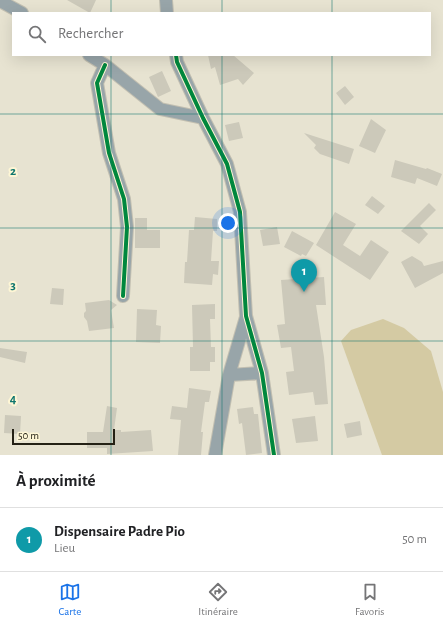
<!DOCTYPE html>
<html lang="fr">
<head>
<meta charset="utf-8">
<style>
  :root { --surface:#fff; --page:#f6f6f6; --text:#202124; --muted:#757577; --line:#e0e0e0; --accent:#1a73e8 }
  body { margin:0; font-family:"Alegreya Sans",sans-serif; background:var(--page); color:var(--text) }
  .scale { position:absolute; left:12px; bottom:10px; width:103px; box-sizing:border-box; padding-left:4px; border:2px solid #242115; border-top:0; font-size:11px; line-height:14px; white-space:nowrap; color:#242115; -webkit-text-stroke:3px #fef6d5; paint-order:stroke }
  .you { position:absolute; left:228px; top:223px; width:14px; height:14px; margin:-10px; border:3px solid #fff; border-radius:50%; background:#1a73e8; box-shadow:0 0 0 6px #1a73e833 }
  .badge { display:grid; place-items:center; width:26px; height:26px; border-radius:50%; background:var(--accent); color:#fff; font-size:13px; font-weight:700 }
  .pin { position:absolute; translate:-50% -33px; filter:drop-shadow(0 1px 2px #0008) }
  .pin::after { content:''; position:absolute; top:21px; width:14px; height:12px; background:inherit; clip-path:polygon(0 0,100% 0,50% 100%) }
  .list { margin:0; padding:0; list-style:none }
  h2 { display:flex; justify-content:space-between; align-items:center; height:52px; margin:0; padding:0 16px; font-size:17px }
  h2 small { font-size:13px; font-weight:400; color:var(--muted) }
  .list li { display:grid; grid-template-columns:26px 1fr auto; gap:12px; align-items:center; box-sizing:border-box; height:64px; padding:0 16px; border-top:1px solid var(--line) }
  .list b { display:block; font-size:15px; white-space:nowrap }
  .list p { margin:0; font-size:13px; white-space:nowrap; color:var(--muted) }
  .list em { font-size:13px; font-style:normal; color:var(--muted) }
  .icon { flex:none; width:22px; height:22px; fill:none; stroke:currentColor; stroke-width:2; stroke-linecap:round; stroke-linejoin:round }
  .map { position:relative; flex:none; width:443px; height:455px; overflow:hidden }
  .search { position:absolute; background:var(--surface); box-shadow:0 4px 16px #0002; left:12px; right:12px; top:12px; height:44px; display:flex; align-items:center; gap:10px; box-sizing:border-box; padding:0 14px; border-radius:0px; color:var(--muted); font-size:15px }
  .sheet { height:116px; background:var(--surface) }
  nav { display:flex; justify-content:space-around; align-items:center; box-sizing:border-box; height:56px; border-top:1px solid var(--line); background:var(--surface); font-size:11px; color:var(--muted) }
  nav a { display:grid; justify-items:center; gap:2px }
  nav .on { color:var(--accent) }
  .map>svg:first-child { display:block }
  .green { fill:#d4caa3 }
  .building { fill:#ccc9ba }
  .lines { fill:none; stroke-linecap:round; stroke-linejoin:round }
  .street-casing { stroke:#c2bfb1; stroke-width:14 }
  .street { stroke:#98a5a9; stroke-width:12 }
  .cycleway-casing { stroke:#fef6d5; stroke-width:6 }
  .cycleway { stroke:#00873e; stroke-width:4 }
  .grid { fill:none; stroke:#0f766e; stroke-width:1; stroke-opacity:0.55 }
  .grid-label { font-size:13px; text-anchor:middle; font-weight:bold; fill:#0f766e; stroke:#fef6d5; stroke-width:4; stroke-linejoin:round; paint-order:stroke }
</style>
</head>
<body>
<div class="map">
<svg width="443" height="455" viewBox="0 0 443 455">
  <rect width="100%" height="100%" fill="#e7e3d1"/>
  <path class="green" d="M383 319 404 328 431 351 443 392V455H382L341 341 351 330Z"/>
  <path class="building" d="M67 0H96L90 13Z
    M208 55H233L254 73 243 85 238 79 220 85 215 67 211 69Z
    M162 71 171 91 158 97 149 77Z
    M345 86 354 97 345 105 336 93Z
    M371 119 386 130 375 153 359 146Z
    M239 122 243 138 229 141 225 125Z
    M304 133 354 149 349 164 320 154 314 148 316 145Z
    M395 160 426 169 427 168 442 174 437 186 417 178 415 184 391 177Z
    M372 196 385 206 378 214 365 205Z
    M429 203 436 210 420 226 428 234 419 244 401 231Z
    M335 212 356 224 343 245 360 256 371 240 389 252 370 280 316 245Z
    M195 217 217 219V231H213L211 261H219L218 275 213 274 212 285 184 283 185 262H187L189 230H194Z
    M135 218H147V230H160V248H135Z
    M277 227 280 244 263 246 260 230Z
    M292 231 314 243 306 256 302 254 301 256 284 247Z
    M412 256 422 262 424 266 443 261V273L415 288 401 262Z
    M324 277 326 305H316L324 357 328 404 315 405 313 392 289 395 286 372 294 371 291 347 281 348 277 325 285 324 281 280Z
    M52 288 64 289 63 305 50 304Z
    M109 300 117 305 111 310 114 328 89 331 87 321 84 317V313L86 311 85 303Z
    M215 304V319H210L211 347H215V362H210V371H190V347H193L192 305Z
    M137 309 157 310 156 325 161 326 160 343 136 342Z
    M0 348 27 352 25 363 0 357Z
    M189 388 211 391 209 402H205L201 432H203L201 455H178L181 420 170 419 172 406 187 408Z
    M107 406 117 408 114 430H121V432L151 430 153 451 107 454V448H87V432H103Z
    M253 407 254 414H258L262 453 246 455 242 423 239 424 237 409Z
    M5 415 21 416 20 434 4 433Z
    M315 416 318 441 296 443 292 419Z
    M360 421 362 435 347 438 344 424Z"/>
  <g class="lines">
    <defs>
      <path id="street" d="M166 0 167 13
        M0 1 22 13
        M89 55 105 65 160 109 203 118
        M176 55 177 62 203 118 227 164 240 212 246 316 262 373 274 455
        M105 65 97 83 109 153 124 199 127 227 123 296
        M229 375 262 373
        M215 455 229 375 246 317"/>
    </defs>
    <use href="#street" class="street-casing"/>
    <use href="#street" class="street"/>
    <defs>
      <path id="cycleway" d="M176 55 177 62 203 118 227 164 240 212 246 316 262 373 274 455
        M105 65 97 83 109 153 124 199 127 227 123 296"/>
    </defs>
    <use href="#cycleway" class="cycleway-casing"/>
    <use href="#cycleway" class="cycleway"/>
  </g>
  <path class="grid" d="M111 0V13M222 0V13M332 0V13M111 55V455M222 55V455M332 55V455M0 114H443M0 228H443M0 341H443"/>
  <g class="grid-label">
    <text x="13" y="175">2</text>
    <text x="13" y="289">3</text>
    <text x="13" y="403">4</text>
  </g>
</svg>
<div class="scale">50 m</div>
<div class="you"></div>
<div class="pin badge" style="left:304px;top:292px;background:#0f9aa8">1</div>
<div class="search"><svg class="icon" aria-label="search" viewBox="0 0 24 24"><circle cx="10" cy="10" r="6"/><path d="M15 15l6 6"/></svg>Rechercher</div>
</div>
<section class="sheet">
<h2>À proximité<small></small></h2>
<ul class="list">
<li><span class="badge" style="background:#0f9aa8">1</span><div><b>Dispensaire Padre Pio</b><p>Lieu</p></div><em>50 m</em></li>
</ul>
</section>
<nav>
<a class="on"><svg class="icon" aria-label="map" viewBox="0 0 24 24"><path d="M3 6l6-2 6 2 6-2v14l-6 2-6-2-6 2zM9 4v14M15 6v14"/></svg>Carte</a>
<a><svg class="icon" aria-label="directions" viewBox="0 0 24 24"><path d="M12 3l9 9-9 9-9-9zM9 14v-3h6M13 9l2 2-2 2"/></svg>Itinéraire</a>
<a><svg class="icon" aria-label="saved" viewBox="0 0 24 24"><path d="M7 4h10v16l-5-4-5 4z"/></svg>Favoris</a>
</nav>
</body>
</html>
